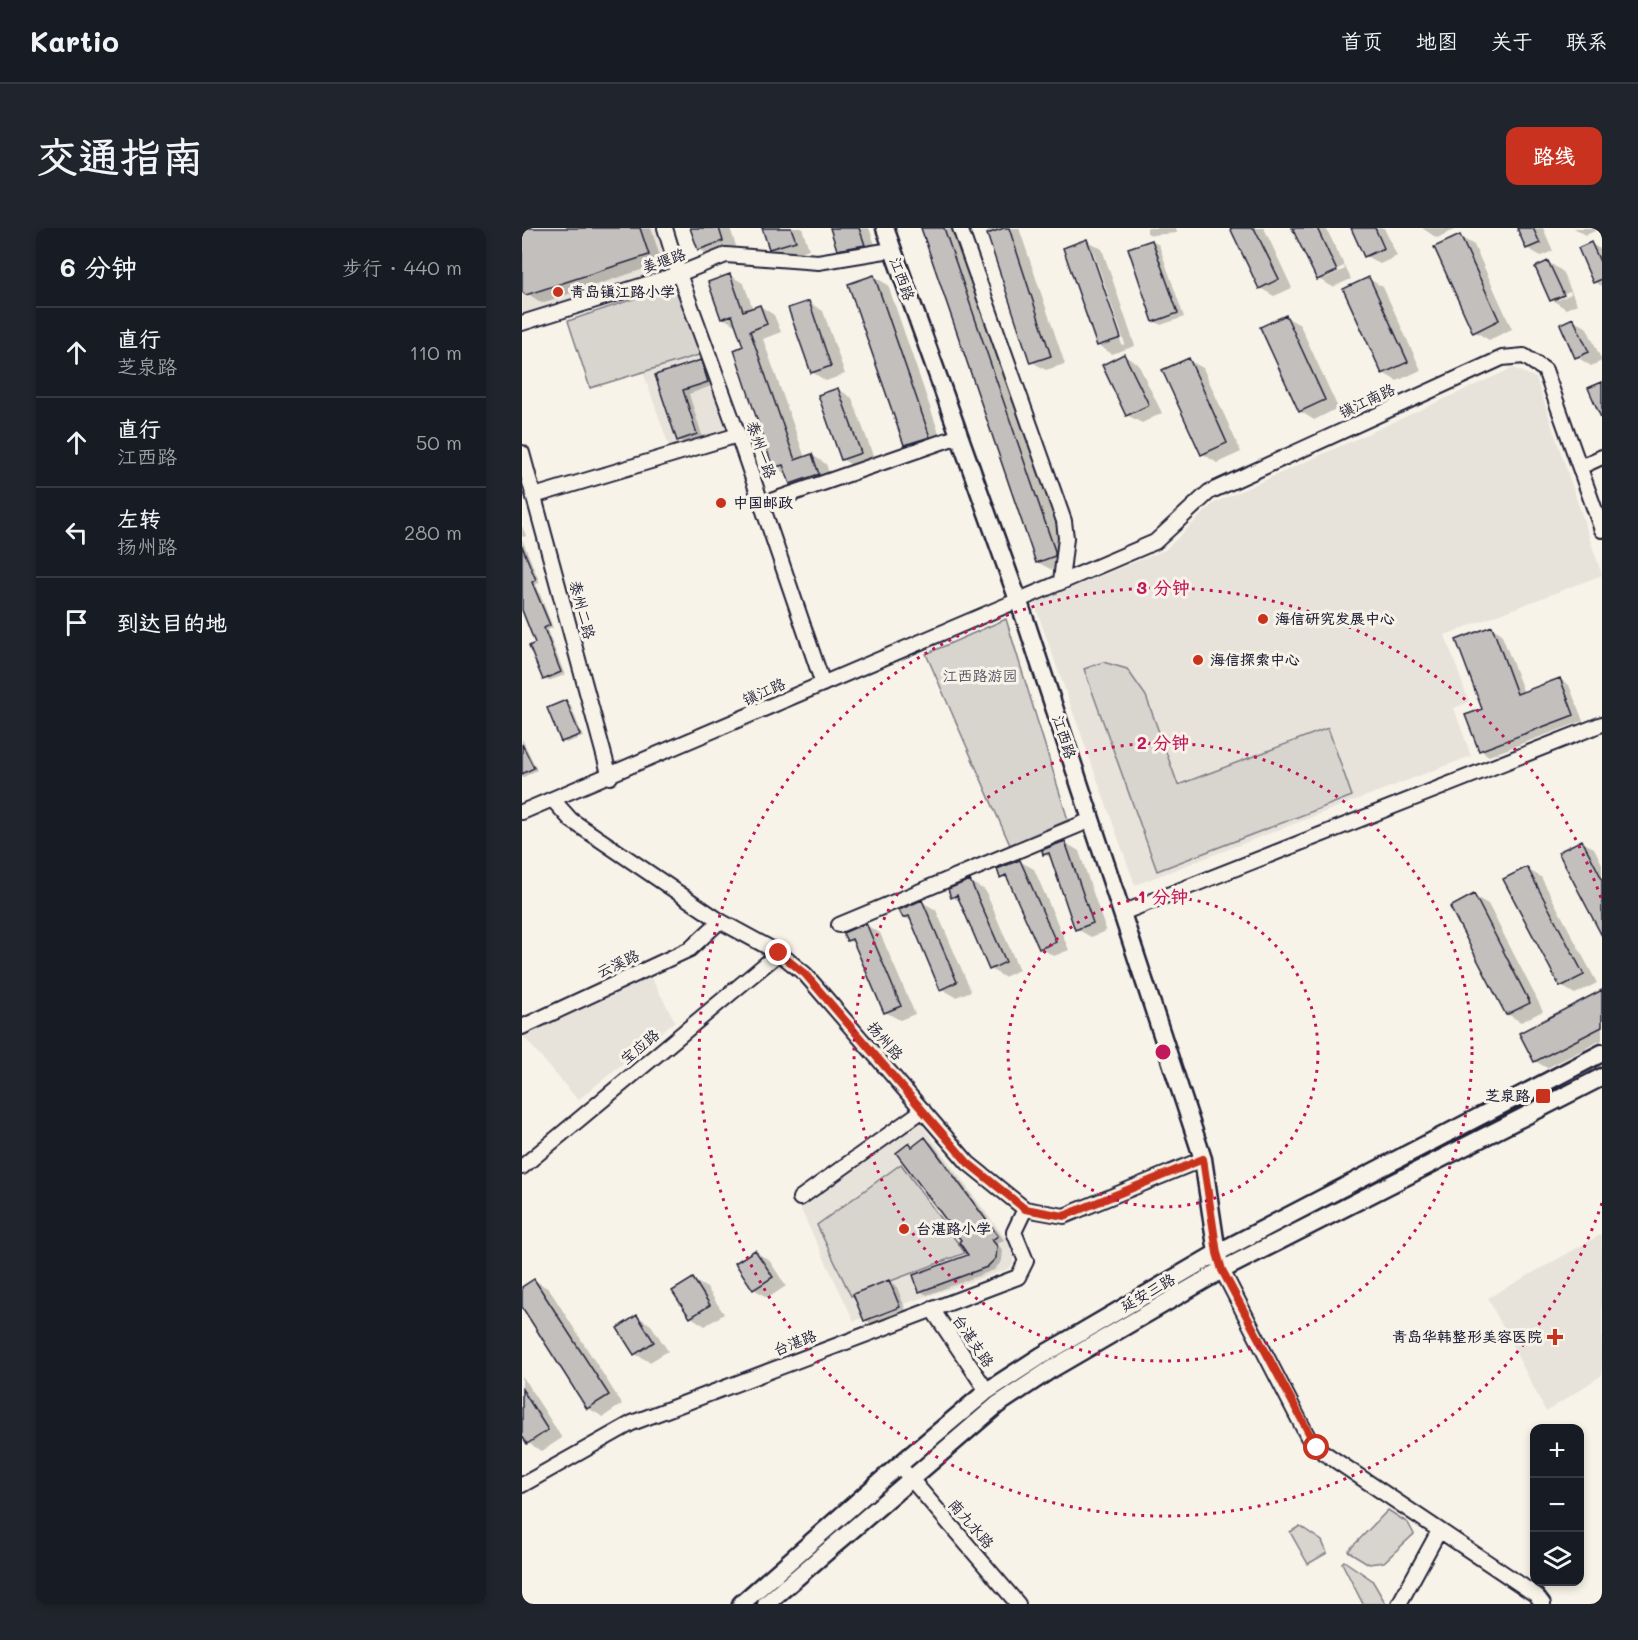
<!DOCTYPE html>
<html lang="zh">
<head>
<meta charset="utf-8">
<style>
  :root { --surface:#171b24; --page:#20242c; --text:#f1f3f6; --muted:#9ea1a6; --line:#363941; --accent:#c8321e }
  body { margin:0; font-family:Mali,"LXGW WenKai TC",sans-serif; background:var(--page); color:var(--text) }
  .controls { position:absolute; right:18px; bottom:18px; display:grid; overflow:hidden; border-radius:12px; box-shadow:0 3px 9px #0003 }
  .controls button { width:54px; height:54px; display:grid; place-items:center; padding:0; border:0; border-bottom:2px solid var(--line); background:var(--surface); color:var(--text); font:30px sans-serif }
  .stop { position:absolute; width:18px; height:18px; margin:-14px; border:4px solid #c8321e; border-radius:50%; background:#fff }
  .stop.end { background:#c8321e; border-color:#fff; box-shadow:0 2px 6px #0008 }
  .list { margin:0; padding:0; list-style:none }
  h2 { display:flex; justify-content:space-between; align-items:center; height:78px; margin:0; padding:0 24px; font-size:26px }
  h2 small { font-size:20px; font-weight:400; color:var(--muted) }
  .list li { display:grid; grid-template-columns:39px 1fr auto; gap:18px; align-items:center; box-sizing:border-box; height:90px; padding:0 24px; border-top:2px solid var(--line) }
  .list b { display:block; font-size:22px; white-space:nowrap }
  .list p { margin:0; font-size:20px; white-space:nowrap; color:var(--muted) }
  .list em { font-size:20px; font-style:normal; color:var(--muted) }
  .icon { flex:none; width:33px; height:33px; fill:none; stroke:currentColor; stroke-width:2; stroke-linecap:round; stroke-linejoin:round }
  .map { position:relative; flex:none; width:1080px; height:1376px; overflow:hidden; border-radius:12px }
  header { display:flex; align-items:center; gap:36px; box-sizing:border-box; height:84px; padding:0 30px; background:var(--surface); border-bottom:2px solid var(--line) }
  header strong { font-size:28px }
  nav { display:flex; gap:33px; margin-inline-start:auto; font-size:21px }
  .intro { display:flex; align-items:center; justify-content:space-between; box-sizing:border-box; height:144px; padding:0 36px }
  h1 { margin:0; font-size:42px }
  .button { padding:15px 27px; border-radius:12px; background:var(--accent); color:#fff; font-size:21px; font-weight:700 }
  main { display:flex; gap:36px; padding:0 36px }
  aside { flex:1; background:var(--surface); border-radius:12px; box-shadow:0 3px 9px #0003 }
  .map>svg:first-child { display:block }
  .built { fill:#e7e3db }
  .green { fill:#d8d5cf; stroke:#7d7c85; stroke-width:1.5 }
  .shadow { fill:#0003; fill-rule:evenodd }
  .building { fill:#c2bfbd; stroke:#22223b; stroke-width:1.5 }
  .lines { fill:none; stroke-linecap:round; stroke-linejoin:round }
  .minor-casing { stroke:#22223b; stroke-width:18 }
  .major-casing { stroke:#22223b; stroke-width:21 }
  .minor { stroke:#f7f3e8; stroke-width:14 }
  .major { stroke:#f7f3e8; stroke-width:16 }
  .route { stroke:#c8321e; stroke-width:8 }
  .ring { fill:none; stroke:#c2185b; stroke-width:3; stroke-dasharray:3 6 }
  .poi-dot { fill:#c8321e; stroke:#f7f3e8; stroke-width:2 }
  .labels { text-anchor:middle; stroke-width:6; stroke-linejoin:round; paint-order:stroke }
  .street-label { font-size:15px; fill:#22223b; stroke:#f7f3e8 }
  .poi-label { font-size:15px; font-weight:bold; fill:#22223b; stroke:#f7f3e8; text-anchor:start }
  .park-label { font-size:15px; fill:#504f60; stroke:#f7f3e8 }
  .centre { fill:#c2185b; stroke:#f7f3e8; stroke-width:3 }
  .ring-label { font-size:18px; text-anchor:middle; font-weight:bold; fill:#c2185b; stroke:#f7f3e8; stroke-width:6; stroke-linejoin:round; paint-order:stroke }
</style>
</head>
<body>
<header>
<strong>Kartio</strong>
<nav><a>首页</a><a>地图</a><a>关于</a><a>联系</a></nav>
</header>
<div class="intro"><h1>交通指南</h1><a class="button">路线</a></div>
<main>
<aside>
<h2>6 分钟<small>步行 · 440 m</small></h2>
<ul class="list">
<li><svg class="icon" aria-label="ahead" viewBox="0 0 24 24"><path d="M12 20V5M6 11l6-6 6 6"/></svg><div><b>直行</b><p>芝泉路</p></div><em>110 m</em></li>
<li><svg class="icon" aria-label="ahead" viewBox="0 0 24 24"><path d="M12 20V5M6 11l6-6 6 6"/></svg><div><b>直行</b><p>江西路</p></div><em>50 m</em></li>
<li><svg class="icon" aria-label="left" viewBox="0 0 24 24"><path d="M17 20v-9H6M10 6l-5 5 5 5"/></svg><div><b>左转</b><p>扬州路</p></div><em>280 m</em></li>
<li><svg class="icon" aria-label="arrive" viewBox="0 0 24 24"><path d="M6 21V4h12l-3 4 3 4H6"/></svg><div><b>到达目的地</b></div></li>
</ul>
</aside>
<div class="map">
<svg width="1080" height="1376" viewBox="0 0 1080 1376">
  <rect width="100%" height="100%" fill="#f7f3e8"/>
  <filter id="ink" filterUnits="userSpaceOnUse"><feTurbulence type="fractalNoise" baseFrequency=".0167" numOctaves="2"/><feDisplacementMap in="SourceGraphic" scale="12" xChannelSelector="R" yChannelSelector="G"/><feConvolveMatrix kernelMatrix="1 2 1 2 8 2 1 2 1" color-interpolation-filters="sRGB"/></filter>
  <g filter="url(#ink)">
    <path class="built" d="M0 0H133L145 41 0 87Z
      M180 126 209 202 148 221 121 144Z
      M991 140 1014 150 1080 347 923 407 947 474 932 480 949 528 613 657 512 375 643 322 692 275Z
      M127 746 153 793 56 872 0 807Z
      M397 893 492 1022 491 1036 486 1041 332 1093 278 980Z
      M1080 1006V1147L1024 1184 966 1070Z"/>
    <path class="green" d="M156 56 180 126 68 160 46 93Z
      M484 391 546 592 488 617 404 426Z
      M581 434 605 441 624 468 656 557 806 500 830 568 635 643 562 441Z
      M379 936 443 1025 329 1068 295 997Z
      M866 1282 886 1295 892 1306 862 1334 847 1336 826 1323Z
      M778 1298 800 1313 805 1325 786 1336 768 1304Z
      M822 1333 850 1352 864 1376H841L820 1335Z"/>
    <path class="shadow" d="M0 0H129L140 35 20 75 0 62Z
      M170 0H208L215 21 191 29 177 21Z
      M241 0H280L287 21 263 29 249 20Z
      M309 0H347L356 25 331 29 317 21Z
      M401 0H433L547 336 530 342 515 334Z
      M465 0H497L543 136 524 142 510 134Z
      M625 0H654L655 5 630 7 625 5Z
      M709 0H742L770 60 752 68 738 60Z
      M772 0H804L829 51 811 59 796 51ZM822 38 823 41 803 50V47Z
      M831 0H862L875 28 858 36 844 28Z
      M900 0H936L915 10Z
      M996 0H1021L1031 23 1019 28 1005 20Z
      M1052 0H1075V2L1064 7Z
      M938 9 952 17 990 101 967 112 952 103Z
      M565 13 580 21 613 118 590 126 576 117ZM568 23H571L603 116 600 117Z
      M630 13 637 17 662 89 639 97 632 93Z
      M1069 16 1080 22V58L1072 54Z
      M1026 34 1040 43 1055 76 1044 81 1030 72 1015 40ZM1048 63 1049 66 1036 72V68Z
      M208 47 222 56 231 81 238 78 252 87 259 104 241 111 283 230 290 227 304 236 310 254 284 263 270 255 267 248 252 239 223 119 216 99 201 90Z
      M351 48 366 57 421 217 398 225 383 216Z
      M847 51 861 59 899 142 875 153 861 145Z
      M286 74 301 83 323 146 304 153 290 144Z
      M764 89 778 97 816 180 792 192 778 183Z
      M1051 91 1065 100 1080 133 1069 138 1055 129 1040 96Z
      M602 128 616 136 640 185 620 195 605 187Z
      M666 132 681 140 719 224 695 235 681 226 642 143Z
      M178 134 185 138 192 157 167 166 181 210 163 215 156 212 135 148Z
      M316 161 330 170 353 233 334 240 320 231Z
      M0 298 4 308 0 309Z
      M0 311 18 355 14 356 31 400 25 402 43 447 26 453 22 451 15 416 0 373Z
      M970 400 979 405 1002 465 1038 451 1047 457 1061 493 967 528 958 522Z
      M44 474 48 476 61 509 44 515 40 513Z
      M0 511 15 542 0 550Z
      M542 614 557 623 584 703 569 709 555 701 531 631 522 626Z
      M1060 614 1072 620 1080 636V705Z
      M497 633 512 641 547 722 532 728 518 720 489 654 480 648Z
      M1005 641 1019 649 1075 755 1053 766 1039 758Z
      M448 654 463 662 497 742 482 749 468 741 439 674 430 669Z
      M952 668 966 676 1021 783 999 794 985 786Z
      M400 674 414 682 449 763 434 769 420 761 391 694 382 689Z
      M344 697 358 705 393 786 378 792 363 784 335 717 326 712Z
      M1080 764V812L1025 840 1013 833Z
      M403 911 410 915 482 1012 476 1016 481 1023 480 1033 472 1042 405 1067 398 1063 449 1028 387 917 391 919Z
      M233 1024 247 1032 264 1058 246 1070 232 1061Z
      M12 1052 27 1061 100 1176 81 1189 66 1180 0 1077V1060Z
      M171 1052 185 1060 202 1086 183 1098 169 1089 153 1064Z
      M367 1053 374 1057 384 1082 350 1096 343 1092Z
      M115 1088 129 1097 146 1123 128 1134 113 1126Z
      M0 1148 40 1210 20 1223 6 1215 0 1206Z"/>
    <path class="building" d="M0 0H118L127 27 4 67 0 64Z
      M168 0H197L201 13 176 22Z
      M240 0H269L274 13 247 21Z
      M308 0H337L343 17 315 22Z
      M399 0H422L533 323V328L514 335Z
      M482 0H487L529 128 508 135 465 6Z
      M708 0H732L757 51 737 61Z
      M770 0H795L815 43 795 52Z
      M829 0H853L862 20 842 29Z
      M995 0H1011L1018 15 1004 21Z
      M938 7 977 92 951 105 912 19Z
      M565 11 599 110 575 118 541 20Z
      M630 12 656 85 631 94 606 20Z
      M1069 14 1080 38V51L1071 55 1056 20Z
      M1026 33 1042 67 1028 73 1013 39Z
      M208 46 221 83 238 77 245 96 228 103 273 232 290 226 297 246 268 256 261 237 251 240 212 122 221 118 210 87 199 91 186 54Z
      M352 47 408 209 382 217 326 56Z
      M847 49 886 134 860 146 821 61Z
      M287 73 309 138 289 145 266 80Z
      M764 87 803 172 777 184 738 99Z
      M1051 90 1067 124 1053 130 1038 96Z
      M602 126 627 177 604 188 580 137Z
      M667 130 705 215 679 227 640 142Z
      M179 132 186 154 161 162 175 206 155 213 133 147Z
      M1080 154V192L1066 160Z
      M316 160 339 225 319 232 296 167Z
      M0 318 14 352 10 354 28 397 22 400 39 444 21 452 7 418 13 415 0 382Z
      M970 398 995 466 1038 450 1052 487 957 523 943 487 960 481 934 412Z
      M44 472 58 507 39 514 25 480Z
      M0 516 12 540 0 546Z
      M1060 612 1080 651V708L1036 624Z
      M543 613 571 695 553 702 527 625 521 627 520 622Z
      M498 632 534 714 517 721 484 647 478 650 475 641Z
      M1005 639 1062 747 1038 759 981 651Z
      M448 652 484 734 467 742 435 667 429 670 426 661Z
      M952 666 1008 775 984 787 928 679Z
      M400 672 435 754 418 762 387 688 381 690 377 682Z
      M344 695 379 778 362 785 330 711 325 713 321 705Z
      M1080 762V799L1012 834 997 805Z
      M403 909 476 1008 470 1012 475 1018 474 1030 465 1039 397 1064 391 1047 446 1027 437 1014 439 1012 374 925 387 915 390 919Z
      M233 1022 251 1049 231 1062 213 1035Z
      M171 1050 188 1077 168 1090 150 1063Z
      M12 1051 87 1167 65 1181 0 1079V1059Z
      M367 1052 378 1079 342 1093 331 1066Z
      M115 1087 132 1114 112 1127 95 1100Z
      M0 1161 26 1202 5 1216 0 1208Z"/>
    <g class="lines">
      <defs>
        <path id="minor" d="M143 0 157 46 216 207 301 456
          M438 0 542 293 544 310 539 353
          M0 95 157 46 204 27 296 34 369 22
          M0 225 88 549
          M1058 239 1080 229
          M12 268 216 207
          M240 276 437 208
          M31 572 49 592 198 693 257 725 283 746 446 935 503 981 542 988 681 931
          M0 584 633 314 687 264 980 130 1002 128 1023 142 1080 302
          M600 685 1080 496
          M317 697 569 592
          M0 799 168 721 198 693
          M0 939 257 725
          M278 970 401 882
          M700 1042 786 1209 795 1220 1014 1367 1021 1376
          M410 1081 465 1163
          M377 1237 496 1376
          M0 1257 110 1195 496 1049 504 1033 492 1004 503 981
          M877 1376 917 1303"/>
        <path id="major" d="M363 0 505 397 681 931 695 1025 700 1042
          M219 1376 377 1237 465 1163 519 1128 695 1025 1080 825
          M244 1376 475 1177 528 1142 700 1042 1080 849"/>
      </defs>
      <use href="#minor" class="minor-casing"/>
      <use href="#major" class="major-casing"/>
      <use href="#minor" class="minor"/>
      <use href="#major" class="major"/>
    </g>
  </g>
  <g class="lines" filter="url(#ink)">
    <path class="route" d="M257 725 283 746 446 935 503 981 542 988 681 931 695 1025 700 1042 795 1220"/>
  </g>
  <g class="ring">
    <circle cx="641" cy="824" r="155"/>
    <circle cx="641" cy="824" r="309"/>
    <path d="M1080 975A464 464 0 1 1 1080 673"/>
  </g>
  <g class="poi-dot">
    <circle cx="36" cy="64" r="6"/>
    <circle cx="199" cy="275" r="6"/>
    <circle cx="741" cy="391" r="6"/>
    <circle cx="676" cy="432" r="6"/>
    <rect x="1013" y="860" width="16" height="16" rx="3"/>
    <circle cx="382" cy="1001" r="6"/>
    <path d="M1030 1100h6v6h6v6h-6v6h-6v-6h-6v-6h6z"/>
  </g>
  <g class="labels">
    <g class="street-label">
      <text transform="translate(142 33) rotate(-19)" y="5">姜堰路</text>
      <text transform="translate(380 51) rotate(70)" y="5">江西路</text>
      <text transform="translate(845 173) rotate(-25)" y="5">镇江南路</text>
      <text transform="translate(239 222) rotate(71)" y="5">泰州一路</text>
      <text transform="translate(60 382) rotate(75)" y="5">泰州二路</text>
      <text transform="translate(242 464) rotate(-24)" y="5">镇江路</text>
      <text transform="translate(542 509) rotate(72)" y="5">江西路</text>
      <text transform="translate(96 736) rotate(-25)" y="5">云溪路</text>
      <text transform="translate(363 813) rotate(49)" y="5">扬州路</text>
      <text transform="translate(118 819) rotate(-40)" y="5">宝应路</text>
      <text transform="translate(626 1065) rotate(-30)" y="5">延安三路</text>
      <text transform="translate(451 1113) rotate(56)" y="5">台湛支路</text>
      <text transform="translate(273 1115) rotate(-21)" y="5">台湛路</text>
      <text transform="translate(449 1296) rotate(49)" y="5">南九水路</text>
    </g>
    <g class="poi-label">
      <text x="48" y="69">青岛镇江路小学</text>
      <text x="211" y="280">中国邮政</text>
      <text x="753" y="396">海信研究发展中心</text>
      <text x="688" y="437">海信探索中心</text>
      <text x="1008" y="873" text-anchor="end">芝泉路</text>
      <text x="394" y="1006">台湛路小学</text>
      <text x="1020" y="1114" text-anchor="end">青岛华韩整形美容医院</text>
    </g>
    <g class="park-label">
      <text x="458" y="453">江西路游园</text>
    </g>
  </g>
  <circle cx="641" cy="824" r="9" class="centre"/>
  <g class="ring-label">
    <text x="641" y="366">3 分钟</text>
    <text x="641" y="521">2 分钟</text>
    <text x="641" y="675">1 分钟</text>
  </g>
</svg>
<div class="controls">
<button>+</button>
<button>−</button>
<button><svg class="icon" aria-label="layers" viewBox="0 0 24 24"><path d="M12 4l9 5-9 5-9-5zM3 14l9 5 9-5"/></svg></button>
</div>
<div class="stop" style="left:795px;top:1220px"></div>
<div class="stop end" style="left:257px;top:725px"></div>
</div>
</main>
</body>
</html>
